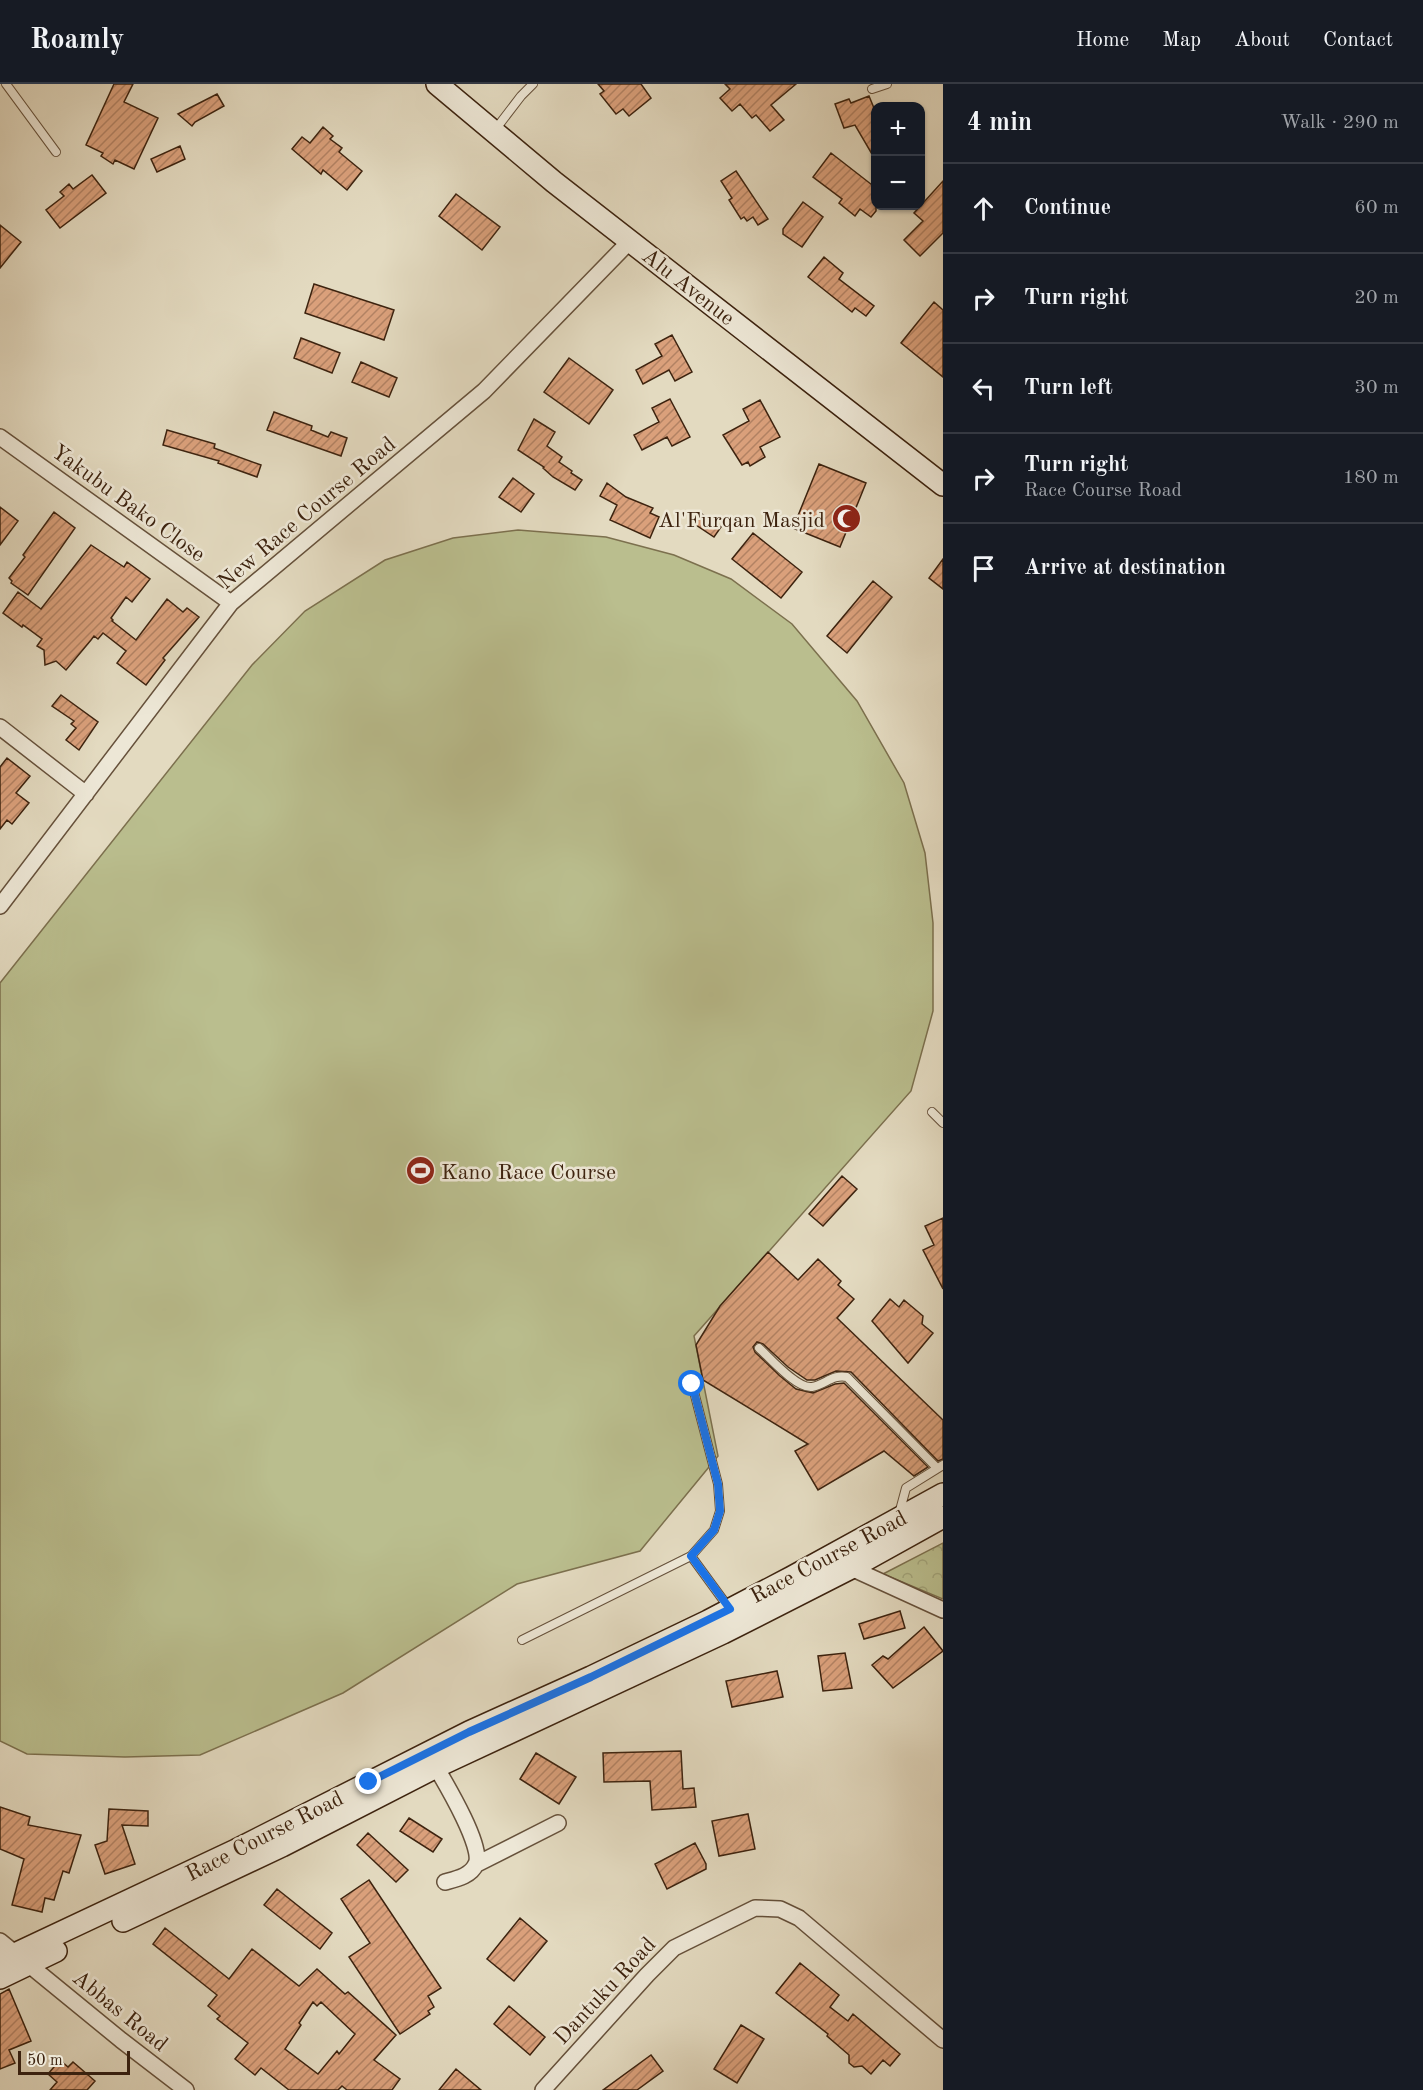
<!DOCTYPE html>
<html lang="en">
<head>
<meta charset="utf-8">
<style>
  :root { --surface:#171b24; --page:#20242c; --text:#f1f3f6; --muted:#9ea1a6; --line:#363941 }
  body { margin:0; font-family:"Old Standard TT",serif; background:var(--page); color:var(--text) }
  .controls { position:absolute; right:18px; top:18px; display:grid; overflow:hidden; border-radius:12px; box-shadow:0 2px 4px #0004 }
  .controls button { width:54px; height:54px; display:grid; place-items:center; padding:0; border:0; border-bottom:2px solid var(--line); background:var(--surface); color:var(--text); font:30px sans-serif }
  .scale { position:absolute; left:18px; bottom:15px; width:112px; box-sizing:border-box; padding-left:6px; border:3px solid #3d230f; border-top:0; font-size:16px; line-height:21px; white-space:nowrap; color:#3d230f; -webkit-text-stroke:4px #ede7d6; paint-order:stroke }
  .stop { position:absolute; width:18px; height:18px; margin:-14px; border:4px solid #1a73e8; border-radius:50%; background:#fff }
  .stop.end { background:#1a73e8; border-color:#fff; box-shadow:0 2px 6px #0008 }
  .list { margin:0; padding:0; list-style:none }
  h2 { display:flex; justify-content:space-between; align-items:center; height:78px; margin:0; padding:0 24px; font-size:26px }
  h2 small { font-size:20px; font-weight:400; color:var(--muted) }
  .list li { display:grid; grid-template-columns:39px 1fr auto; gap:18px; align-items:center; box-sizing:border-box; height:90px; padding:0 24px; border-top:2px solid var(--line) }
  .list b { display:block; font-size:22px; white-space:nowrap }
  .list p { margin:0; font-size:20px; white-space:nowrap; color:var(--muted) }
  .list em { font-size:20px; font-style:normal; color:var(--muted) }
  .icon { flex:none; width:33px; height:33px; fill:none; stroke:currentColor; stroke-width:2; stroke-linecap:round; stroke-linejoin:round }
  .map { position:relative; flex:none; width:943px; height:2006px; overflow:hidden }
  header { display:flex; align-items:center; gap:36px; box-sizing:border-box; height:84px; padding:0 30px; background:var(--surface); border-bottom:2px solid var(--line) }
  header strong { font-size:28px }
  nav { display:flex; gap:33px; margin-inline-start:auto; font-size:21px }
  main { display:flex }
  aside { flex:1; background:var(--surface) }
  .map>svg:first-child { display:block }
  .grass { fill:#babe8e; stroke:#7c704e; stroke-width:1.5 }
  .forest { fill:url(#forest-crowns); stroke:#7c704e; stroke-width:1.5 }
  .building { fill:url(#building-hatch); stroke:#3d230f; stroke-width:1.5; fill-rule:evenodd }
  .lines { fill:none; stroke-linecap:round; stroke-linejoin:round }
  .lane-casing { stroke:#66513b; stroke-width:10 }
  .street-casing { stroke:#66513b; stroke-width:18 }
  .secondary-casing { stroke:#3d230f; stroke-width:24 }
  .lane { stroke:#ede7d6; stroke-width:8 }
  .street { stroke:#ede7d6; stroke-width:15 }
  .secondary { stroke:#ede7d6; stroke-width:21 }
  .route { stroke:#1a73e8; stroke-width:8 }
  .labels { text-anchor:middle; stroke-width:5; stroke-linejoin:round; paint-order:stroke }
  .street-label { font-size:22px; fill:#3d230f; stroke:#ede7d6 }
  .poi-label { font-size:22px; fill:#3d230f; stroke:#ede7d6; text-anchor:end }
</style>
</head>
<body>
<header>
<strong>Roamly</strong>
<nav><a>Home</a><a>Map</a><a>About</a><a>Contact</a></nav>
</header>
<main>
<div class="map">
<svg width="943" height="2006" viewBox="0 0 943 2006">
  <defs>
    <pattern id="forest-crowns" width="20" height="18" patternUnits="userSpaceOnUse" patternTransform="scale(1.5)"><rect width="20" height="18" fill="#babe8e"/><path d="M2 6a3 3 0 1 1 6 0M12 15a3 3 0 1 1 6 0" fill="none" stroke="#a1a379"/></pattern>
    <pattern id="building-hatch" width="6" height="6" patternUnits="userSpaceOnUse" patternTransform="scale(1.5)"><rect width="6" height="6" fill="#daa07b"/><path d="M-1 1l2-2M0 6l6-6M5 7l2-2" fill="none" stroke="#b28263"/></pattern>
  </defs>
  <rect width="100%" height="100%" fill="#e3dac0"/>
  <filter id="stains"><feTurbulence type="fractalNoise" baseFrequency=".00333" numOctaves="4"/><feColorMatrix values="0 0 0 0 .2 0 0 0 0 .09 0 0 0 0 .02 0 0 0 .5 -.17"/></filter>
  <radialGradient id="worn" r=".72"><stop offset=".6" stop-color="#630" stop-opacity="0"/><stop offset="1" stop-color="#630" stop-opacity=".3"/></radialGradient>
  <path class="grass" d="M518 446 606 453 674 471 731 495 792 540 857 617 904 699 925 769 933 839V927L911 1007 694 1252 718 1372 640 1467 517 1500 343 1609 200 1671 125 1673 27 1670 0 1657V899L252 581 305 527 385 476 453 454Z"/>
  <path class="forest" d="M943 1459V1515L883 1490Z"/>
  <path class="building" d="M114 0H133L124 18 158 34 134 85 115 76 113 80 101 72 103 69 86 61Z
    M598 0H641L651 14 629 32 623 25 616 30 600 10 604 7Z
    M725 0H796L771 21 784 36 770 47 756 31 752 34 740 20 732 27 720 14 730 5Z
    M217 10 224 22 195 38 192 42 178 30Z
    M869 12 876 29V77L855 41 844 44 835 20 849 15 851 19Z
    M323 43 333 52 330 55 342 64 339 68 362 87 347 106 323 86 321 90 292 65 302 53 310 59Z
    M180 62 185 75 157 88 151 75Z
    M831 69 876 104V127L871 133 860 125 855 132 839 119 842 115 813 93Z
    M736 87 768 135 758 141 753 133 747 137 744 133 741 135 729 116 732 114 721 97Z
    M92 91 106 109 60 144 46 126 64 112 60 108 69 100 73 105Z
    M943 97V149L920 172 904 156 923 137 914 129Z
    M456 110 500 143 482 166 439 132Z
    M803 118 823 133 802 163 783 150V145Z
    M0 141 21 158 0 184Z
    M824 173 843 189 839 195 874 222 866 232 855 224 852 228 808 193Z
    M314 200 394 226 384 256 305 229Z
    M934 218 943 226V293L901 259Z
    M672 251 692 288 675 297 669 286 643 300 636 286 662 272 655 260Z
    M301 254 340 269 332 289 294 274Z
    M569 274 613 306 589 340 544 308Z
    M361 278 397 294 389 313 352 298Z
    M670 315 690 353 672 362 667 353 642 366 634 351 659 338 652 324Z
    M760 316 780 353 760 363 765 373 750 382 748 378 742 381 723 351 749 337 743 325Z
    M274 328 312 342 311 346 328 353 331 348 347 354 341 372 267 346Z
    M534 335 555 348 547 362 562 373 559 378 572 387 571 389 582 396 575 406 553 393 543 384 544 383 518 366Z
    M167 346 215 360 214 364 261 381 257 393 218 379 219 377 163 361Z
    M819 380 866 399 840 463 793 444Z
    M513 394 534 410 521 428 499 413Z
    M607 399 626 413 653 424 650 429 659 433 650 454 610 436 617 421 600 412Z
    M0 423 18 437 0 461Z
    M54 428 75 444 28 511 11 499 12 497 9 494 25 473 23 471Z
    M699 428 721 443 714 453 693 439Z
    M753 449 802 488 781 514 732 475Z
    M91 461 124 483 127 478 150 495 132 518 126 513 111 534 113 536 112 537 136 556 167 515 183 528 187 524 199 533 163 574 165 576 146 601 117 579 126 567 103 549 98 555 94 552 91 556 66 586 56 577 45 581 44 566 37 562 42 555 23 541 22 543 3 529 18 508 41 525Z
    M943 475V505L929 494Z
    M873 497 892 513 847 569 827 552Z
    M61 611 98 638 79 666 66 656 76 644 71 640 74 637 52 622Z
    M7 674 30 692 16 709 29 719 12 740 7 736 0 745V683Z
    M842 1092 857 1105 823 1142 809 1130Z
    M943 1134V1205L923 1166 934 1161 925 1142Z
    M768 1168 798 1196 818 1175 841 1197 838 1201 854 1215 837 1234 943 1336V1375L938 1377 851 1288 836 1287 815 1296H807L788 1283 763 1260 757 1258 753 1263 755 1268 780 1292 796 1305 813 1309 835 1300 844 1299 928 1383 914 1392 884 1367 818 1406 795 1367 808 1360 703 1296 696 1261 720 1222Z
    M890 1215 899 1223 904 1216 923 1232 922 1240 933 1249 908 1279 872 1237Z
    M900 1527 905 1544 864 1555 859 1540Z
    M924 1543 943 1567 893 1604 872 1581 883 1572 888 1575Z
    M845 1569 852 1604 823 1607 818 1572Z
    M777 1587 783 1613 732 1623 726 1597Z
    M681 1667 683 1705 694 1704 696 1723 652 1726 650 1697 604 1698 603 1669Z
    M536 1669 576 1693 559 1720 520 1695Z
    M0 1723 30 1733 28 1741 81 1751 69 1789 63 1787 54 1816 45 1814 42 1828 12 1821 24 1775 0 1765Z
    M109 1725 148 1727V1742L122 1741 135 1780 105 1790 95 1761 107 1757Z
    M748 1730 755 1765 719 1772 712 1737Z
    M409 1734 442 1755 433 1768 400 1747Z
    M368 1749 408 1786 396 1798 357 1761Z
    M695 1759 706 1780V1785L667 1805 655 1780Z
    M369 1796 441 1904 428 1912 434 1923 428 1927 430 1930 400 1950 349 1873 370 1859 341 1815Z
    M277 1805 332 1849 320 1865 264 1821Z
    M520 1834 547 1857 514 1897 487 1875Z
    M165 1844 229 1895 252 1865 299 1902 317 1885 345 1910 348 1908 396 1951 374 1976 400 1995 392 2006H347L342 2002 338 2006H289L261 1984 255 1991 235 1975 248 1959 217 1935 220 1932 208 1922 217 1911 153 1860ZM313 1918 317 1922 321 1918 355 1950 339 1970 337 1967 318 1990 285 1965 301 1941 299 1939Z
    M800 1879 839 1911 830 1923 848 1937 853 1930 900 1970 890 1982 883 1976 871 1990 862 1982 854 1983 849 1979V1971L827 1952 828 1950 776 1909Z
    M9 1905 31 1957 9 1966 15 1979 0 1985V1910Z
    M509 1922 545 1953 530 1971 494 1940Z
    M741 1941 764 1955 737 1999 714 1985Z
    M651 1971 663 1987 637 2006H603Z
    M60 1976 68 1983 73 1978 95 1997 87 2006H50L57 1998 48 1990Z
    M456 1985 481 2006H439Z"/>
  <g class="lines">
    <defs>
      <path id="lane" d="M6 0 56 68
        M872 5 887 0
        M495 46 521 12 533 0
        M932 1028 943 1039
        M759 1264C770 1274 797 1305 812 1303 825 1301 832 1290 847 1293L937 1384
        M899 1430 906 1404 943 1381
        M691 1472 714 1446 720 1427 718 1400 692 1300
        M522 1556 691 1472 729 1524"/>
      <path id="street" d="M0 353 231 519
        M0 643 86 710
        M0 822 231 519 484 307 630 157
        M851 1484 943 1526
        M436 1683C446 1700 484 1764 476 1780 471 1792 456 1795 445 1798
        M477 1780 558 1739
        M0 1857 121 1956 186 2006
        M543 2006 647 1891 674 1864 755 1824 780 1825 799 1834 943 1956"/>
      <path id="secondary" d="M437 0 554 98 943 401
        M123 1837 282 1762 436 1683 723 1549 851 1484 943 1433
        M0 1877 236 1766 469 1648 591 1593 708 1537 792 1493 943 1410
        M0 1894 56 1867"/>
    </defs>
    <use href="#lane" class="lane-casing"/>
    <use href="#street" class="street-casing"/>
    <use href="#secondary" class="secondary-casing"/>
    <use href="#lane" class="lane"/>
    <use href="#street" class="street"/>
    <use href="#secondary" class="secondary"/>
  </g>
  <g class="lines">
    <path class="route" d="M369 1698 469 1648 591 1593 730 1525 691 1472 714 1446 720 1427 718 1400 692 1300"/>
  </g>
  <defs>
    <symbol id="mosque-disc" viewBox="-11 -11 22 22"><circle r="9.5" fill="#8f2418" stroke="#ede7d6"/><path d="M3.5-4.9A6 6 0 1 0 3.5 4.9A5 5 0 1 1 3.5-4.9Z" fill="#fff"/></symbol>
    <symbol id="stadium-disc" viewBox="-11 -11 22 22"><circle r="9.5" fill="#8f2418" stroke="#ede7d6"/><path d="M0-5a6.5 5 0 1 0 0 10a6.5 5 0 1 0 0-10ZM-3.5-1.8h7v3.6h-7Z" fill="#fff"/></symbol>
  </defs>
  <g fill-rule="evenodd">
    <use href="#mosque-disc" x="830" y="418" width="33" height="33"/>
    <use href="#stadium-disc" x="404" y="1070" width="33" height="33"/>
  </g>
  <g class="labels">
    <g class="street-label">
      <text transform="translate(689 202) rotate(38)" y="8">Alu Avenue</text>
      <text transform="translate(129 418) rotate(36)" y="8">Yakubu Bako Close</text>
      <text transform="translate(306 428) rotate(-40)" y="8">New Race Course Road</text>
      <text transform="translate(828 1472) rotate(-28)" y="8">Race Course Road</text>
      <text transform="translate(264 1751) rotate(-27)" y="8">Race Course Road</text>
      <text transform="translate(604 1906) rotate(-47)" y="8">Dantuku Road</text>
      <text transform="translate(121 1926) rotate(39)" y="8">Abbas Road</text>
    </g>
    <g class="poi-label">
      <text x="825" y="443">Al'Furqan Masjid</text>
      <text x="441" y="1095" text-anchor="start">Kano Race Course</text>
    </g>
  </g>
  <rect width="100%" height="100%" filter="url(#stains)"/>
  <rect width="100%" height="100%" fill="url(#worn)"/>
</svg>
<div class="controls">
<button>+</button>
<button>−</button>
</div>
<div class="scale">50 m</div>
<div class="stop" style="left:692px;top:1300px"></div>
<div class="stop end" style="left:369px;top:1698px"></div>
</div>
<aside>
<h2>4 min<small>Walk · 290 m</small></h2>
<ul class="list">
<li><svg class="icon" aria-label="ahead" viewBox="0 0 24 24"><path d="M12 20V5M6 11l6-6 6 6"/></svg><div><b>Continue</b></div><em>60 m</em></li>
<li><svg class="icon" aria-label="right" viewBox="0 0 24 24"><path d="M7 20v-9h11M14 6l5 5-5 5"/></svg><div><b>Turn right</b></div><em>20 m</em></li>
<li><svg class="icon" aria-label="left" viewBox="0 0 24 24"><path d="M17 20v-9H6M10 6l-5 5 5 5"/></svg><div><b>Turn left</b></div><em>30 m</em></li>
<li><svg class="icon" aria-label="right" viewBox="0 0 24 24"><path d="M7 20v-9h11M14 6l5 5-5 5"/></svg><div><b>Turn right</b><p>Race Course Road</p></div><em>180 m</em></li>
<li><svg class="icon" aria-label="arrive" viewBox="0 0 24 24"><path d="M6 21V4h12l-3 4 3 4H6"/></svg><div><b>Arrive at destination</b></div></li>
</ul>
</aside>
</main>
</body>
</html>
